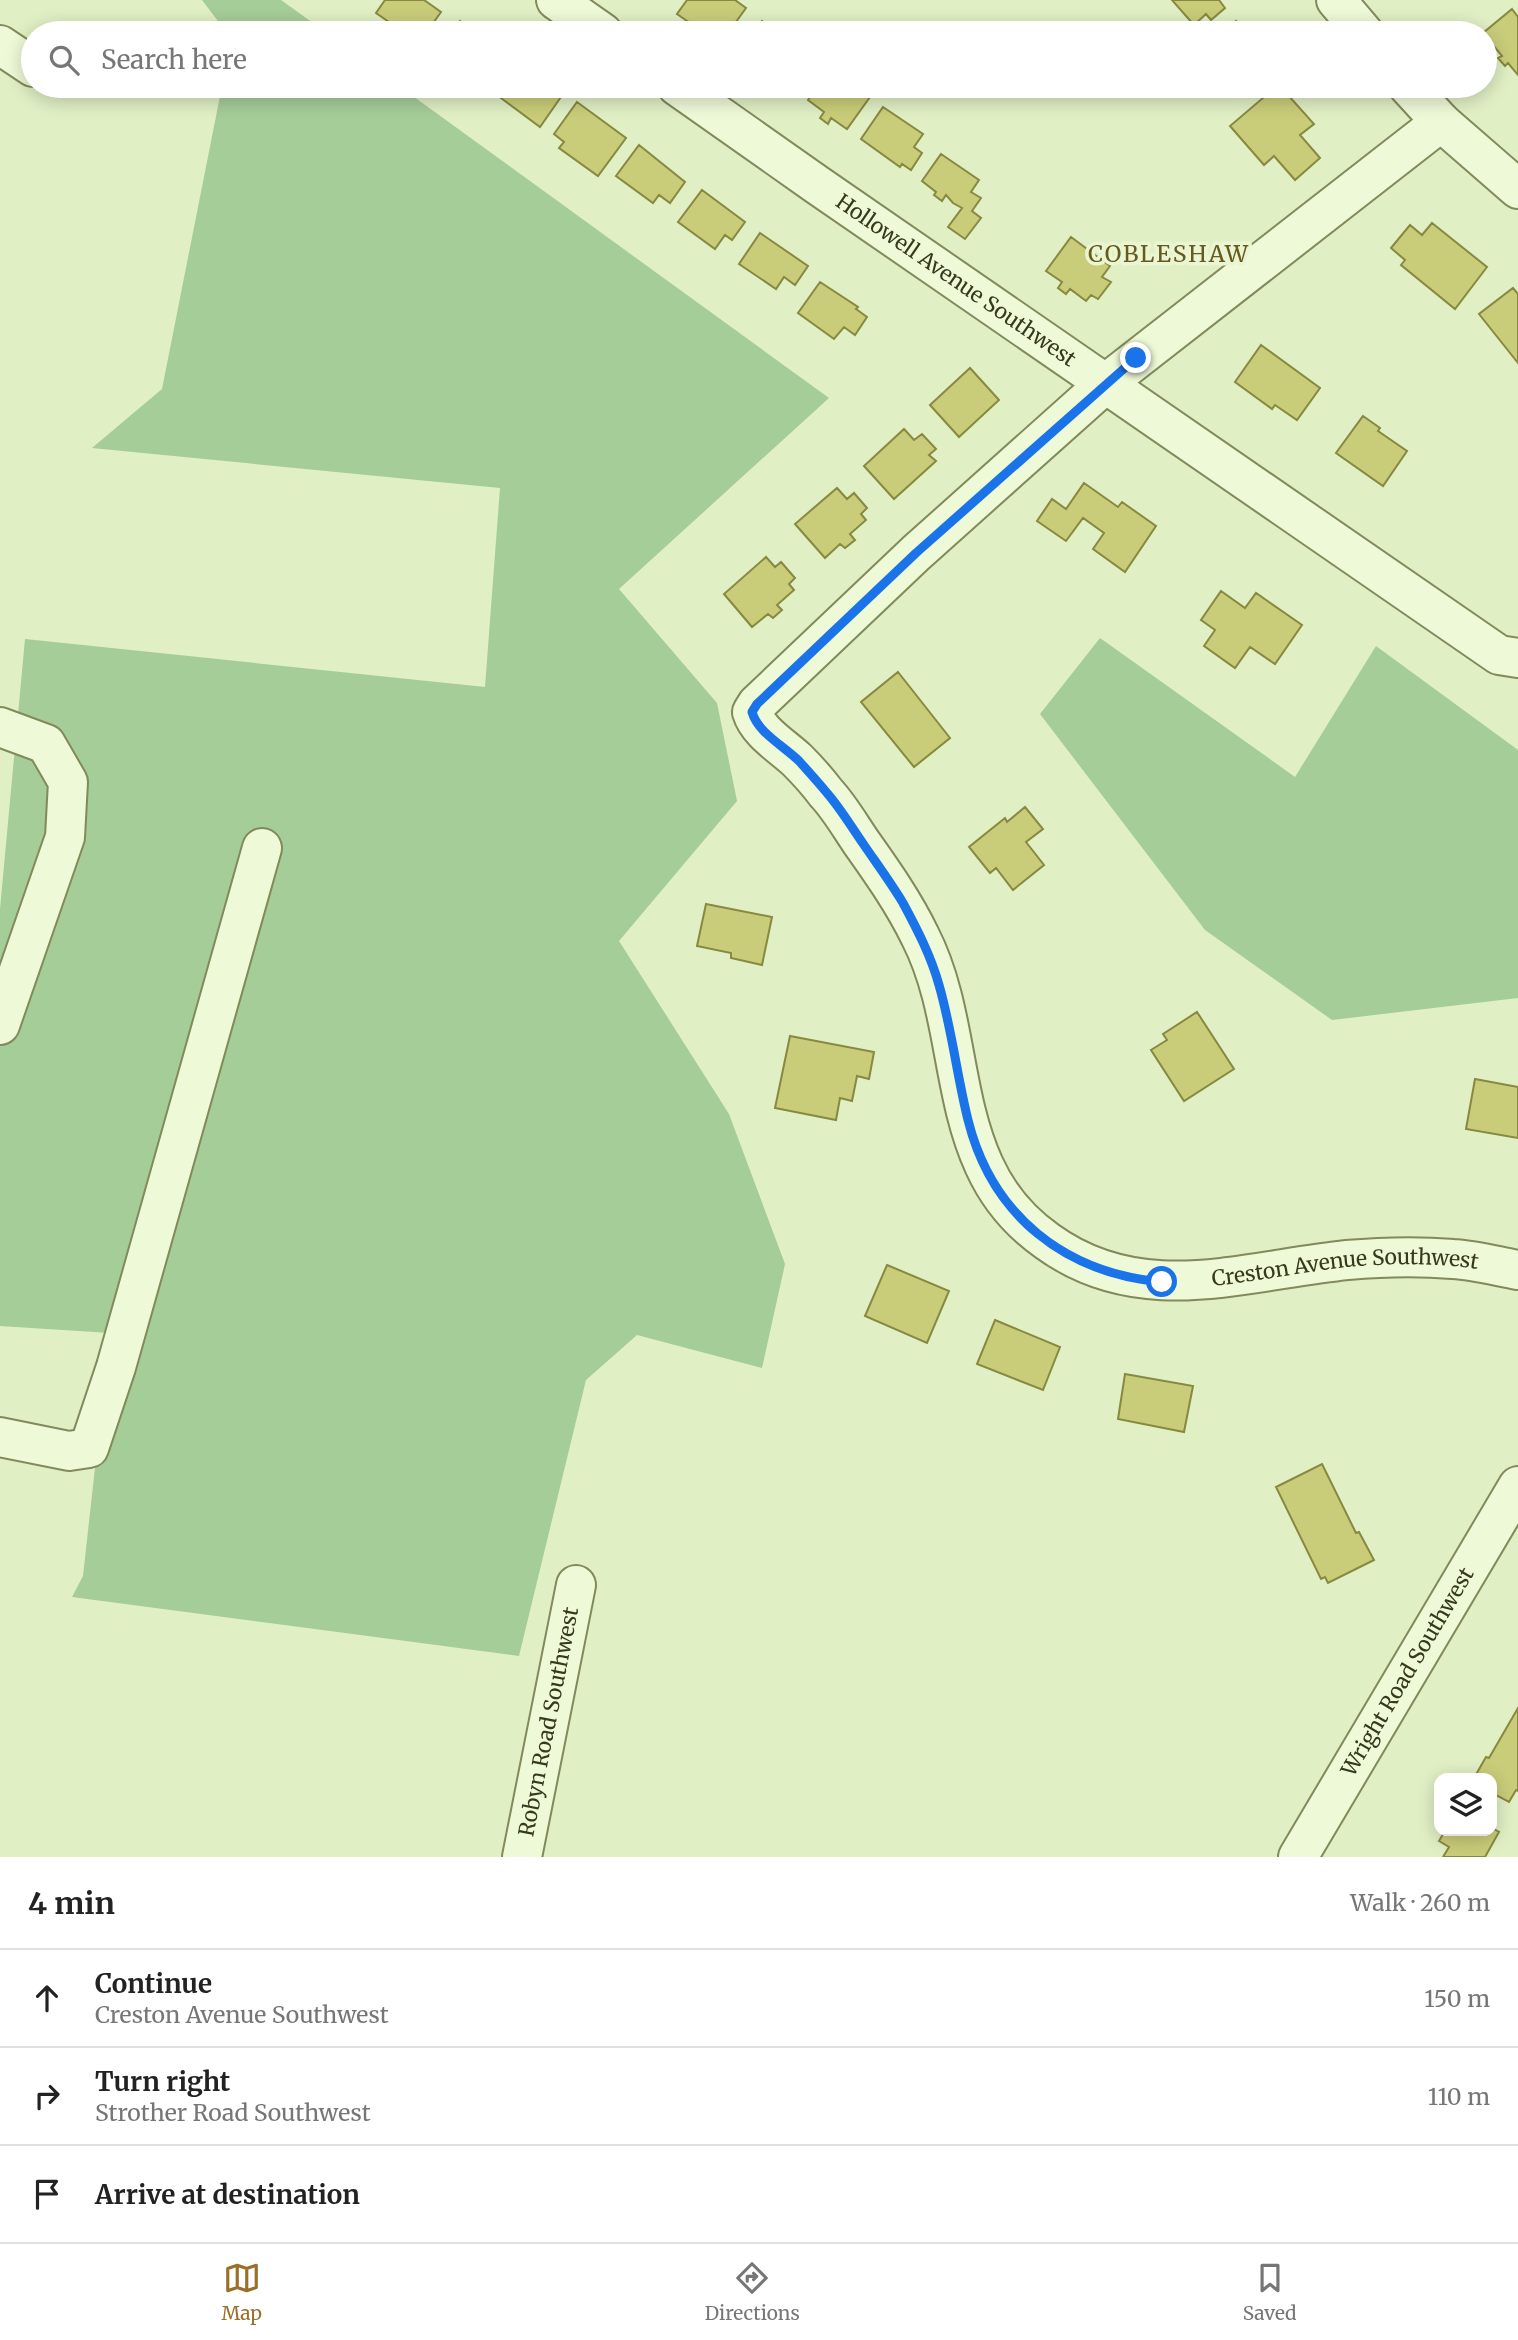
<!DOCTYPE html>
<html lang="en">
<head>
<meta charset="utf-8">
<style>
  :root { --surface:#fff; --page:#f2f2f2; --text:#222; --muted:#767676; --line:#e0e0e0; --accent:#996f29 }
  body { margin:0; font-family:Merriweather,serif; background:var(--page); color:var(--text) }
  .controls { position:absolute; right:21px; bottom:21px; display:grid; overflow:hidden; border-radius:14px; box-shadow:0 4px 18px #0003 }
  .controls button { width:63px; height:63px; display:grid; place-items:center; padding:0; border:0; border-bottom:2px solid var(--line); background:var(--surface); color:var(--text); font:35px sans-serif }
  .stop { position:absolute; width:21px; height:21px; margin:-16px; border:5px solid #1a73e8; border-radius:50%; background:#fff }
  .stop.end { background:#1a73e8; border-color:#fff; box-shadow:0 2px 7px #0008 }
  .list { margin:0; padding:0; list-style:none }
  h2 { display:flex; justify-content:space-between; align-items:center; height:91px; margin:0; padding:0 28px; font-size:30px }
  h2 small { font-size:23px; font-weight:400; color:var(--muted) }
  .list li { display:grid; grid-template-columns:46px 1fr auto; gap:21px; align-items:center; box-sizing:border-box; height:98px; padding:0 28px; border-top:2px solid var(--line) }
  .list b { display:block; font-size:26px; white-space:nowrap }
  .list p { margin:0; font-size:23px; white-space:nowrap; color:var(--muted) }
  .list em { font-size:23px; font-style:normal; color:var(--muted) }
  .icon { flex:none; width:38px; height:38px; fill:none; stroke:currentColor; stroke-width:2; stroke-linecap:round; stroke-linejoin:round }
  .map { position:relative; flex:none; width:1518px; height:1857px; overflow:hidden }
  .search { position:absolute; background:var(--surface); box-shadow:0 4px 18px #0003; left:21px; right:21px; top:21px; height:77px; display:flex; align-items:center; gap:18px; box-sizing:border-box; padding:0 24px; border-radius:38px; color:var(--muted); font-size:26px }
  .sheet { height:385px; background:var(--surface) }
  nav { display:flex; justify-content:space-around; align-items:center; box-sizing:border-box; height:98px; border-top:2px solid var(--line); background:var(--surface); font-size:19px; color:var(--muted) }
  nav a { display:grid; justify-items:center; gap:4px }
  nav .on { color:var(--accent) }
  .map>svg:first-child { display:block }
  .green { fill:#a5cd97 }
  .building { fill:#c9cd79; stroke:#878940; stroke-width:2 }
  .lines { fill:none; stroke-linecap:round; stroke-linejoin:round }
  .minor-casing { stroke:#82895a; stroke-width:42 }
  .minor { stroke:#eef9d7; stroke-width:38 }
  .route { stroke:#1a73e8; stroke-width:9 }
  .labels { text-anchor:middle; stroke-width:7; stroke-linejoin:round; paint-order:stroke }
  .street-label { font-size:21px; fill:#36391e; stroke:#eaf6d3 }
  .neighbourhood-label { font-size:23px; letter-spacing:2px; fill:#665a1d; stroke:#eaf6d3 }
</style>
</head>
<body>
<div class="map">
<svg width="1518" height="1857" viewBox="0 0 1518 1857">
  <rect width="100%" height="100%" fill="#e0efc4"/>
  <path class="green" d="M202 0H281L327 33H227Z
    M222 86H399L829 398 619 589 717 703 737 801 619 941 729 1114 785 1264 762 1368 637 1335 586 1380 519 1656 72 1597 83 1576 110 1333 0 1326V909L25 639 485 687 500 488 92 448 162 389Z
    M1100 638 1295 777 1376 646 1518 750V998L1332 1020 1205 930 1040 714Z"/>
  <path class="building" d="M385 0H424L441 12 426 33H405L376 13Z
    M687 0H735L746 8 728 33H712L706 29 703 32 677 14Z
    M1172 0H1219L1225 8 1211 20 1206 14 1194 25Z
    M1512 9 1518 17V75L1508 63 1505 66 1498 58 1502 56 1483 33Z
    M460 21 477 33H451Z
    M762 21 779 33H753Z
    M1236 21 1246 33H1217L1227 25 1229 27Z
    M497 86H552L563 94 540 127 493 92Z
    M807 86H854L870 97 847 129 831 118 828 124 820 118 824 112 808 100 810 97 803 91Z
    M1277 86H1280L1314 124 1300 135 1320 158 1295 180 1274 156 1264 165 1230 126Z
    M577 102 626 138 598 176 559 148 564 142 554 134Z
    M883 107 923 134 914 147 922 153 911 170 902 164 900 167 861 139Z
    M639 145 685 182 670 203 659 195 653 203 616 176Z
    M941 154 979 180 971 192 981 198 972 211 981 218 965 239 948 227 962 208 953 203 946 195 942 201 934 195 936 192 922 181Z
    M702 190 745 222 732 240 725 235 715 249 678 222Z
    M1432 223 1487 267 1455 309 1401 265 1405 260 1391 248 1410 225 1422 235Z
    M760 233 808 266 795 285 784 277 776 289 739 264Z
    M1071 237 1110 266 1102 277 1111 282 1098 299 1091 295 1086 301 1070 289 1066 294 1058 288 1062 282 1046 271Z
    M820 282 858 307 856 309 867 317 855 335 844 327 834 339 798 313Z
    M1513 288 1518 294V363L1479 314Z
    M1261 345 1320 388 1297 420 1275 405 1272 409 1235 382Z
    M970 368 999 400 959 437 930 405Z
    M1363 416 1380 428 1378 431 1407 451 1383 486 1336 453Z
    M904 429 914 440 922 434 936 449 929 455 936 461 894 499 864 466Z
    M1084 483 1118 507 1122 502 1156 526 1125 572 1093 549 1104 533 1083 518 1066 541 1037 521 1052 499 1066 509Z
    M837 488 847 499 854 493 867 508 861 514 866 520 850 534 855 540 845 548 840 544 825 558 795 524Z
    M766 557 775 567 781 562 795 578 789 584 794 590 777 605 782 610 773 618 768 614 752 627 724 594Z
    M1221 591 1245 608 1256 593 1302 625 1275 664 1250 647 1235 668 1204 646 1215 630 1201 620Z
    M898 672 950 738 914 767 861 702Z
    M1025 807 1043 829 1026 842 1044 865 1013 890 996 868 990 873 969 847 1005 818 1007 822Z
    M706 904 772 917 762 965 731 958V953L697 946Z
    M1197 1012 1234 1069 1184 1101 1151 1050 1167 1040 1163 1034Z
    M790 1036 874 1052 869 1079 857 1076 852 1101 840 1098 836 1120 775 1108Z
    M1475 1079 1518 1087V1138L1466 1129Z
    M887 1265 949 1291 927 1343 865 1316Z
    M995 1320 1060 1347 1043 1390 977 1364Z
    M1125 1374 1193 1386 1184 1432 1118 1419Z
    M1322 1464 1356 1533 1359 1532 1374 1560 1328 1583 1325 1577 1321 1579 1276 1487Z
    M1518 1708V1791L1516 1790 1509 1802 1492 1793V1778H1474L1486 1757 1489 1758Z
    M1492 1828 1499 1832 1485 1857H1443L1449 1847 1439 1841 1445 1831H1492Z"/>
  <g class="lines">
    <defs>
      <g id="minor">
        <path d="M556 0 603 33"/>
        <path d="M1336 0 1364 33"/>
        <path d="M0 45 33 67"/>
        <path id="s1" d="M677 86 816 184 1499 655 1518 658"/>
        <path d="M1408 86 1441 122 1518 189"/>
        <path id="s2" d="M1441 122 1105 384 916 553 757 704 752 712C758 732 782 746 797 760 807 770 817 781 826 793 840 808 850 826 861 842 883 873 904 903 920 936 957 1008 951 1093 984 1165 998 1196 1020 1222 1047 1241 1140 1309 1243 1271 1347 1260 1381 1257 1418 1256 1453 1259 1474 1260 1496 1266 1518 1270"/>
        <path d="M0 727 46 744 68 782 65 837 0 1025"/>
        <path d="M0 1437 69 1451 89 1448 116 1367 262 848"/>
        <path id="s3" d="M522 1857 576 1585"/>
        <path id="s4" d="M1298 1857 1518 1486"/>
      </g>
    </defs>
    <use href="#minor" class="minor-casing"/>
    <use href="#minor" class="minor"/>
  </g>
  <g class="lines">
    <path class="route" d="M1136 358 916 553 757 704 752 712C758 733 784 746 799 761 808 771 818 782 827 793 841 809 852 828 864 845 877 864 891 883 903 903 917 929 931 956 939 985 952 1030 957 1076 968 1120 992 1216 1065 1273 1162 1282"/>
  </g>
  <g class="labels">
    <g class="street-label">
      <text dy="7" stroke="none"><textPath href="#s1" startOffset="340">Hollowell Avenue Southwest</textPath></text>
      <text dy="7" stroke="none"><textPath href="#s2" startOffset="1836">Creston Avenue Southwest</textPath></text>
      <text dy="7" stroke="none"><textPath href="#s4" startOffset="215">Wright Road Southwest</textPath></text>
      <text dy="7" stroke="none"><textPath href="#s3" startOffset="138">Robyn Road Southwest</textPath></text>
    </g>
    <g class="neighbourhood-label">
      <text x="1169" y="262">COBLESHAW</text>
    </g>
  </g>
</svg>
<div class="controls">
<button><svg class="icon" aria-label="layers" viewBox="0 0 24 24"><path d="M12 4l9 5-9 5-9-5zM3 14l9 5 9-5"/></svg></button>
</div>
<div class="stop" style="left:1162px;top:1282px"></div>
<div class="stop end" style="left:1136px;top:358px"></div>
<div class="search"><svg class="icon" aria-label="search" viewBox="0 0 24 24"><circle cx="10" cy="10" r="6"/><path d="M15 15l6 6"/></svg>Search here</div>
</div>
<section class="sheet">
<h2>4 min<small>Walk · 260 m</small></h2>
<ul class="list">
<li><svg class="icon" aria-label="ahead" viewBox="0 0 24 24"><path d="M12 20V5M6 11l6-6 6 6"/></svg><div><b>Continue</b><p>Creston Avenue Southwest</p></div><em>150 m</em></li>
<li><svg class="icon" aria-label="right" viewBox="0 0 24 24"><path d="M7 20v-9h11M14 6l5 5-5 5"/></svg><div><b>Turn right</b><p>Strother Road Southwest</p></div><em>110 m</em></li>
<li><svg class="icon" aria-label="arrive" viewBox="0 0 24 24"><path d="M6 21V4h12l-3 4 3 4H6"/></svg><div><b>Arrive at destination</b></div></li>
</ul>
</section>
<nav>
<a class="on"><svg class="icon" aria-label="map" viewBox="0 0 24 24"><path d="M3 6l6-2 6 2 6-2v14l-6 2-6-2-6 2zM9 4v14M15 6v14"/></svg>Map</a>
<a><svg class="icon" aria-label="directions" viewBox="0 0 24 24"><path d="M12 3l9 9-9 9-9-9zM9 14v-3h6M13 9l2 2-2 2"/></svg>Directions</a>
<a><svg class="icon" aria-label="saved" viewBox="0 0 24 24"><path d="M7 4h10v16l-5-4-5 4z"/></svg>Saved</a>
</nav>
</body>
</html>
